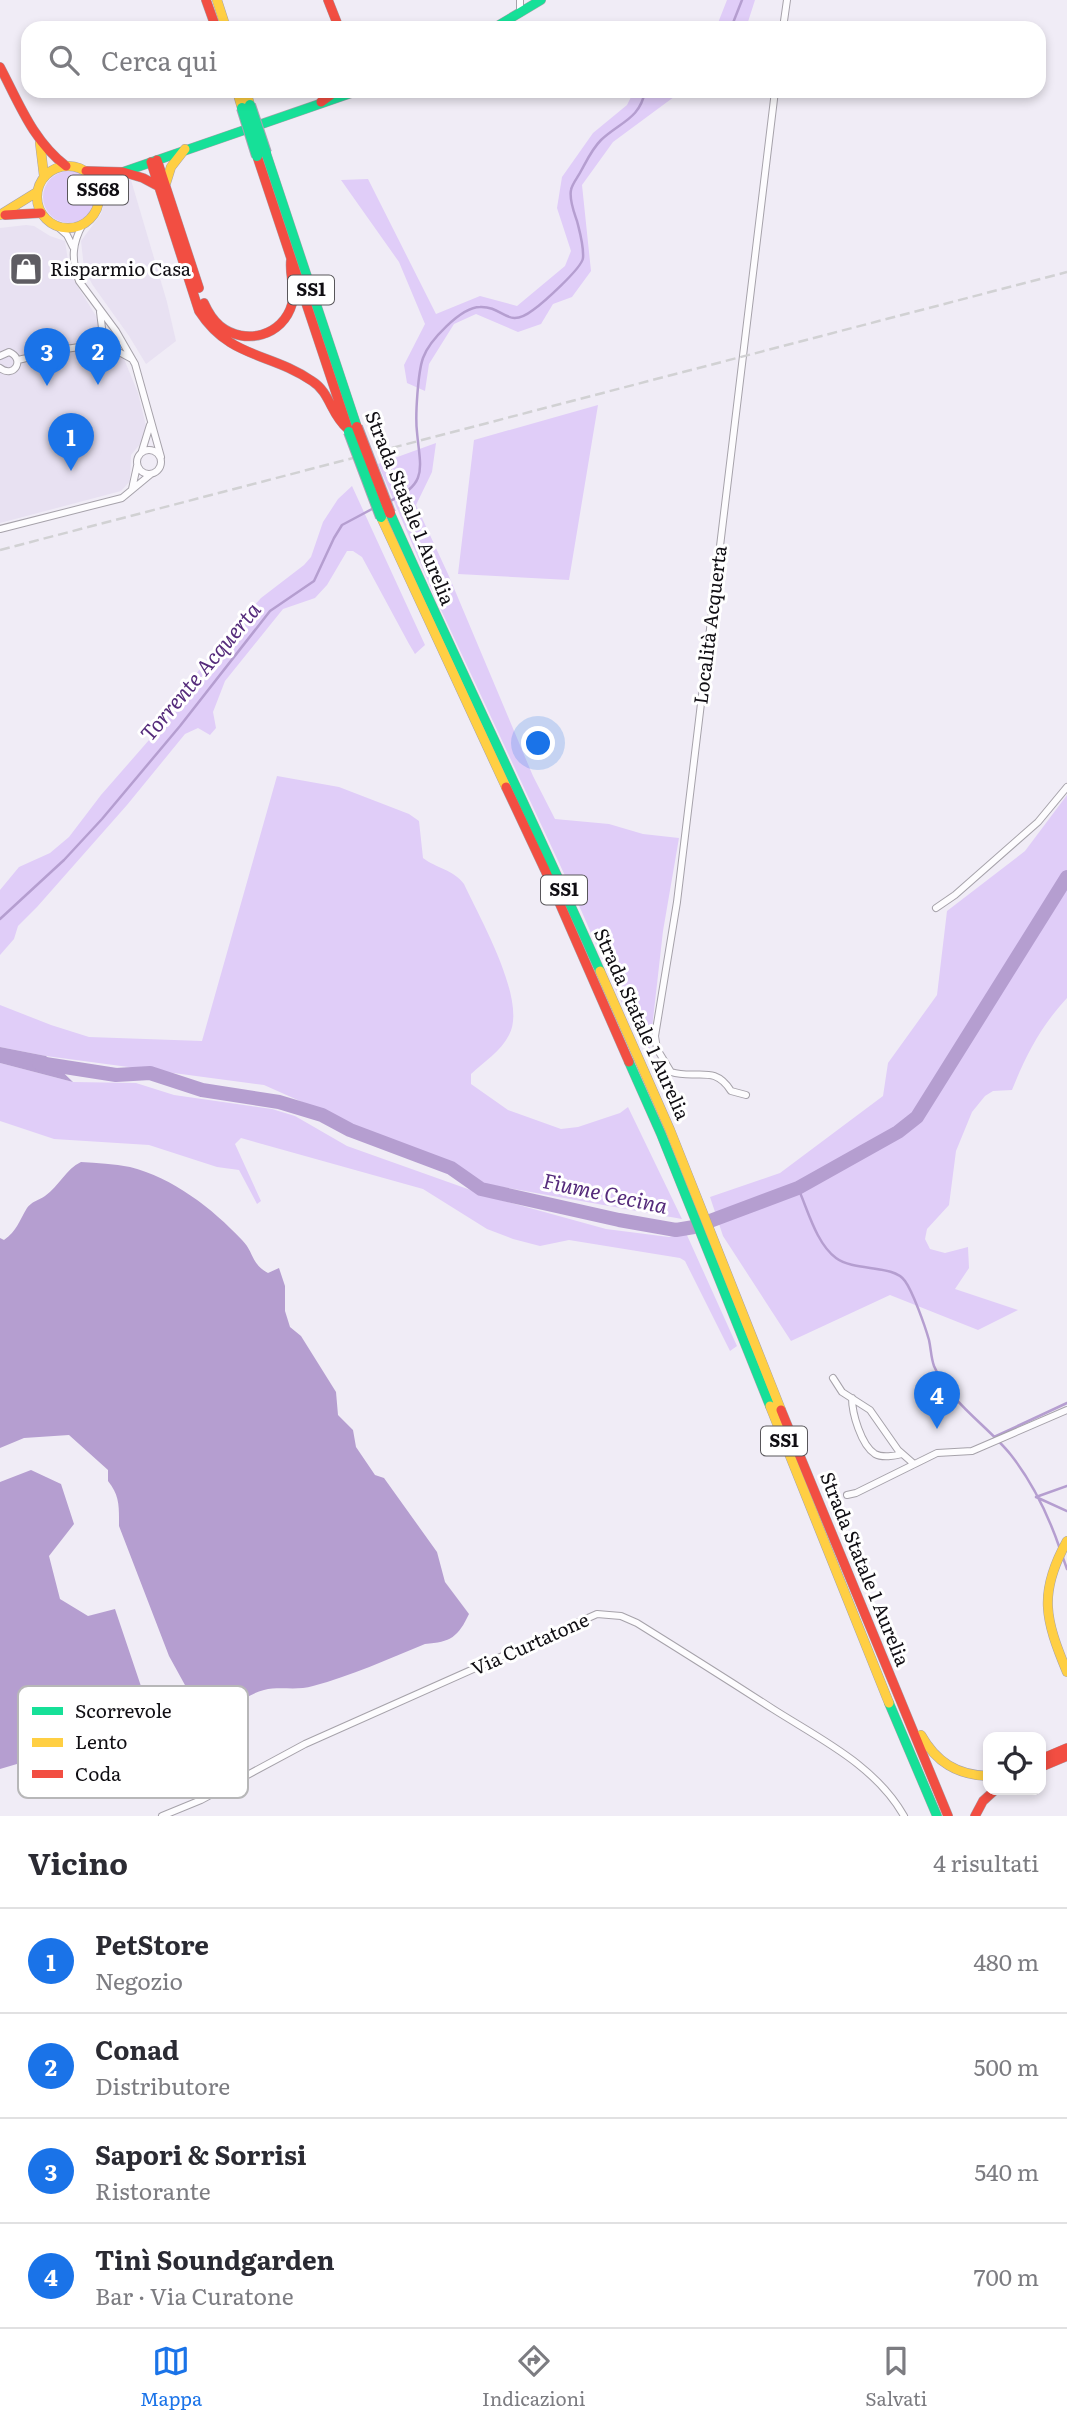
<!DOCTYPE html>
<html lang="it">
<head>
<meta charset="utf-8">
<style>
  :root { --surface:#fff; --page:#f2f2f3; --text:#2b2b33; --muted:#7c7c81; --line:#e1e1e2; --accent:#1a73e8 }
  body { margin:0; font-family:Literata,serif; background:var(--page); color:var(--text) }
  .controls { position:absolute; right:21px; bottom:21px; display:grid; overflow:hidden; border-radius:14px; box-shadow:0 4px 10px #0003 }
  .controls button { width:63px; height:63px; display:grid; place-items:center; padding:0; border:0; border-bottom:2px solid var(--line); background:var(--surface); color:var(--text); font:35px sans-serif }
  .you { position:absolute; left:539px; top:744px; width:24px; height:24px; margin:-18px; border:5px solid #fff; border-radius:50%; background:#1a73e8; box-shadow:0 0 0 10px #1a73e833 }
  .badge { display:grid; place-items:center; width:46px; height:46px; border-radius:50%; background:var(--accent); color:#fff; font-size:23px; font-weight:700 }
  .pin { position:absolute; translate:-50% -58px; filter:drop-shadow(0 2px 4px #0008) }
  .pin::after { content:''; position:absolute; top:37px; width:24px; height:21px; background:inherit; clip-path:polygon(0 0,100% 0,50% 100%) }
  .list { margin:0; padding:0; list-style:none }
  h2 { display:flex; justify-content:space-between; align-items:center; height:91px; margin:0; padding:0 28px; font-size:30px }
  h2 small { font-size:23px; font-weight:400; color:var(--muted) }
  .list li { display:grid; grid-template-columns:46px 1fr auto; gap:21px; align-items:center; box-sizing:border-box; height:105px; padding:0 28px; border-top:2px solid var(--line) }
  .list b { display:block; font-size:26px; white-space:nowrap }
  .list p { margin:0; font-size:23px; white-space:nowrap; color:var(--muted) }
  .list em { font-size:23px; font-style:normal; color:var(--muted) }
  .icon { flex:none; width:38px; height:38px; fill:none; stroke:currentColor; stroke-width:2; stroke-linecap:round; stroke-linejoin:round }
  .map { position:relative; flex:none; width:1067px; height:1816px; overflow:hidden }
  .search { position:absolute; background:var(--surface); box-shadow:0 4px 10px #0003; left:21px; right:21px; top:21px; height:77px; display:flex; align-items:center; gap:18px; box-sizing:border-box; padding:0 24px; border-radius:21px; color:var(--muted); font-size:26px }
  .sheet { height:511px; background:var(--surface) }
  nav { display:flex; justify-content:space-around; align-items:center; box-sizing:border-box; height:98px; border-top:2px solid var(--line); background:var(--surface); font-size:19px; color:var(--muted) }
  nav a { display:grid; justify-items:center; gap:4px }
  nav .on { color:var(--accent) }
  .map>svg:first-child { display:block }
  .built { fill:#e8e1f2 }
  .green { fill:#e0cdf8 }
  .water { fill:#b59ed0 }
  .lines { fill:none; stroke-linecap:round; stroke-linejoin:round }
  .stream { stroke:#b59ed0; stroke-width:2.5 }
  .river { stroke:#b59ed0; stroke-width:14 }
  .street-casing { stroke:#a6a2aa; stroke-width:8 }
  .fast-casing { stroke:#a6a2aa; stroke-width:10 }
  .slow-casing { stroke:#a6a2aa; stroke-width:10 }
  .jam-casing { stroke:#a6a2aa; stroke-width:10 }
  .street { stroke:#fdfcfe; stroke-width:6 }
  .fast { stroke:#16e098; stroke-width:9 }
  .slow { stroke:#ffcf43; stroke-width:9 }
  .jam { stroke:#f24e42; stroke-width:9 }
  .rail { stroke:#d1d1d3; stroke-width:2.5; stroke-dasharray:10 5; stroke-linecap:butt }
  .fast-bridge-casing { stroke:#a9a2b2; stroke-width:12; stroke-linecap:butt }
  .jam-bridge-casing { stroke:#a9a2b2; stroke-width:12; stroke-linecap:butt }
  .fast-bridge { stroke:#16e098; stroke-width:10 }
  .jam-bridge { stroke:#f24e42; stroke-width:10 }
  .labels { text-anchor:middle; stroke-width:6; stroke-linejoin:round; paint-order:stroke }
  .shield { fill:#fff; stroke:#58565a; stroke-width:2 }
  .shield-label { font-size:18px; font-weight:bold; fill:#100e13 }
  .poi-label { font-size:19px; fill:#100e13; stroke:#fff; text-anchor:start }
  .street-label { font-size:19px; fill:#100e13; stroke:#fff }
  .water-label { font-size:21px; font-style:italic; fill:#552b7b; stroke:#fff }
  .key { fill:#fff; stroke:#b7b7b8; stroke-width:2 }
  .key-label { font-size:19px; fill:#100e13 }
</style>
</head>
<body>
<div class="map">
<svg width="1067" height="1816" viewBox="0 0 1067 1816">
  <rect width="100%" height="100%" fill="#f0ecf6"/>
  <path class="built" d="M131 180 167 302 176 341 146 364 129 336 92 284 84 268 81 241 101 214 107 192 121 181Z
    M26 225 34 226 50 236 65 241 70 274 99 321 100 327 93 350 100 349 117 354 124 359 138 393 146 426 145 438 131 455 130 481 121 491 0 523V228Z"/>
  <path class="green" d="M727 0H755L746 28H716Z
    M634 91H682L613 142 582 185 591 271 572 297 553 304 541 324 518 332 476 314 454 324 429 364 425 391 407 383 404 365 425 324 399 262 341 180 368 179 436 314 480 296 517 306 565 266 571 251 557 208 562 177 593 133 627 105Z
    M43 197a26 26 0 1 1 52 0a26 26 0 1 1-52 0Z
    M598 405 569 580 458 574 474 440Z
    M436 443 432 472 416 505 448 574 533 776 555 819 609 824 643 834 679 838 663 931 649 1055 617 993 581 910 434 595 378 464Z
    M352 486 425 645 415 654 409 644 362 557 353 551H347L327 585 315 598 283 609 225 681 213 712 216 728 210 735 198 728 185 734 127 805 37 907 18 926 14 939 0 955V890L19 867 50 853 69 837 101 795 156 732 208 657 261 598 304 565 311 557 323 522 338 499Z
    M277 776 339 787 409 814 419 821 423 858C436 868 454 870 464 884 479 917 528 1001 509 1035 501 1051 484 1062 471 1074V1084L508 1110 561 1129 578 1127 620 1113 628 1107 682 1219 486 1184 264 1085 46 1056 0 1047V1005L51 1025 89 1037 202 1041Z
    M1067 795V998C1041 1026 1026 1055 1012 1090L993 1091 985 1096 972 1112 956 1151 949 1205 927 1229 925 1239 930 1249 945 1253 968 1247 969 1268 955 1289 1018 1310 978 1330 890 1295 791 1341 723 1236 710 1197 780 1173 883 1096 888 1063 937 995 947 911 1025 851Z
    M0 1063 73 1082 136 1083 174 1095 272 1109 295 1116 347 1146 493 1198 606 1229 669 1237 686 1233 737 1346 730 1351 685 1261 680 1258 569 1240 540 1246 513 1239 487 1229 423 1189 241 1138 235 1144 261 1201 257 1204 239 1170 217 1167 149 1145 54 1139 0 1121Z"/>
  <path class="water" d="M0 1047 46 1056 73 1082 0 1063Z
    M81 1162C97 1163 114 1164 130 1167 173 1178 212 1208 242 1240 254 1252 251 1264 268 1273L279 1268 285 1286V1311L290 1327 301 1336 336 1392 338 1415 353 1430 356 1447 375 1475 384 1478 437 1552 445 1582 469 1614C458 1637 451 1642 425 1644 388 1659 351 1676 313 1686 297 1691 279 1686 264 1690 243 1695 227 1715 204 1714L198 1703 191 1696 169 1656 119 1526C119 1507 120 1496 108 1481V1470L69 1435 24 1438 0 1448V1238L4 1240C17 1231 19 1221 27 1208 31 1202 39 1200 45 1196 59 1186 66 1169 81 1162Z
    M31 1470 61 1484 74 1524 49 1556 60 1599 88 1616 115 1609 148 1707 115 1735 0 1769V1482Z"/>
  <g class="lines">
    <path class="stream" d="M731 28 742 0
      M390 501C429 484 420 467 417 432 415 416 418 372 423 358 429 341 461 307 480 307 504 306 507 330 533 310 543 303 582 268 583 258 584 246 580 233 577 221 574 212 569 200 571 190 572 184 578 177 581 171 587 160 592 149 601 140 620 122 640 119 645 91
      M0 919 64 860 102 819 180 726 270 611 314 581 334 538 342 525 374 508
      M798 1188C808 1210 816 1243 836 1258 855 1272 893 1264 905 1281 913 1292 925 1326 929 1340 931 1349 931 1358 934 1366 949 1402 988 1426 1011 1455 1032 1482 1049 1517 1060 1549
      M994 1437 1067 1403
      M1036 1497 1067 1511
      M1036 1497 1067 1486
      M1062 1555 1067 1569"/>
    <path class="river" d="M39 1063 116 1075 150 1073 202 1090 279 1102 322 1115 350 1130 451 1168 481 1189 619 1220 676 1230 694 1227 798 1188 898 1132 917 1117 1067 877"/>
    <defs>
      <path id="street" d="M520 0V13
        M783 28 787 0
        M83 224C72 243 71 260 79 281L116 331 135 364 161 457
        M58 227 67 235 73 247
        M91 345 102 328 100 312
        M0 356 9 352C26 359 14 379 0 368
        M18 360C57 352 94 335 130 358
        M137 462a12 12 0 1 1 24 0a12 12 0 1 1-24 0Z
        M142 451 150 425
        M132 489 137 466
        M0 529 122 498 151 474
        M936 908 955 895 1038 822 1067 787
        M746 1095 731 1091C714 1064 697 1080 671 1072L657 1049 655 1036 677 902 775 91
        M833 1378 842 1392 870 1410 898 1450 914 1464
        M852 1398C852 1413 861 1445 875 1454 882 1458 895 1456 902 1454
        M847 1495 856 1493 937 1453 972 1451 1067 1410
        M162 1816 201 1800 305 1744 597 1614 621 1616 637 1623C682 1651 728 1680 773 1709 820 1739 875 1765 904 1816"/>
      <path id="fast" d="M494 28 541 0
        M266 153 357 427
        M99 198 107 184 123 172 357 91
        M390 513C458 666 532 817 600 971
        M629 1062 661 1134 770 1406
        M889 1703 937 1816"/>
      <path id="slow" d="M217 0 226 28
        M237 91 242 108
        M246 91 250 105
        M40 143 44 176
        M37 197a31 31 0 1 1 62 0a31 31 0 1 1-62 0Z
        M166 183 171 167 185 149
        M0 215 37 192
        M381 517 506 787
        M600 971 670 1130 781 1410
        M770 1406 889 1703
        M1067 1541C1038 1593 1045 1619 1067 1672
        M921 1735C936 1762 957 1775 988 1776"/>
      <path id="jam" d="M206 0 216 28
        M328 0 339 28
        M0 67C19 103 33 141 66 166
        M321 102 336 91
        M257 156 348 429
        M157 160 199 288
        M151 162 199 311C230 359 270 352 312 381 330 392 331 415 347 428
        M86 171 123 172
        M123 172 143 178 158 186
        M5 215 41 213
        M204 303C208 312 212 319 220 326 245 346 283 336 292 304 296 290 289 275 291 260
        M506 787 545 870 629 1062
        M781 1410 948 1816
        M1041 1759 1067 1748
        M1041 1767 1067 1756
        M975 1816 983 1801 995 1790"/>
    </defs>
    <use href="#street" class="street-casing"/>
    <use href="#fast" class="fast-casing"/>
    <use href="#slow" class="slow-casing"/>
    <use href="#jam" class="jam-casing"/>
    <use href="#street" class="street"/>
    <use href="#fast" class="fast"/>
    <use href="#slow" class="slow"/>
    <use href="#jam" class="jam"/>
    <path class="rail" d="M0 550 1067 272"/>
    <defs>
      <path id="fast-bridge" d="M250 105 266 153
        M242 108 257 156
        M349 432 381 517"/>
      <path id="jam-bridge" d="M357 427 390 513"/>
    </defs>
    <use href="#fast-bridge" class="fast-bridge-casing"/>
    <use href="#jam-bridge" class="jam-bridge-casing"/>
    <use href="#fast-bridge" class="fast-bridge"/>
    <use href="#jam-bridge" class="jam-bridge"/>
  </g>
  <defs>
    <symbol id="shop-square" viewBox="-11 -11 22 22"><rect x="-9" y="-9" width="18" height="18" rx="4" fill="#5e5c62" stroke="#fff"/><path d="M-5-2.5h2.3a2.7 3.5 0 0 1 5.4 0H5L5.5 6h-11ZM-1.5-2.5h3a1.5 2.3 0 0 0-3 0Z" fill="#fff"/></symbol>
  </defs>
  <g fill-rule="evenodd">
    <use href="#shop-square" x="7" y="250" width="38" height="38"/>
  </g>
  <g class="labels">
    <g class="shield">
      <rect x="68" y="175.5" width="60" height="29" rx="5"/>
      <rect x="288" y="275.5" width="46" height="29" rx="5"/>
      <rect x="541" y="875.5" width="46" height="29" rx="5"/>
      <rect x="761" y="1426.5" width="46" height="29" rx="5"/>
    </g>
    <g class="shield-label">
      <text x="98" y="196">SS68</text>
      <text x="311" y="296">SS1</text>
      <text x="564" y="896">SS1</text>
      <text x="784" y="1447">SS1</text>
    </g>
    <g class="poi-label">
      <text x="50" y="276">Risparmio Casa</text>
    </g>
    <g class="street-label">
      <text transform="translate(410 508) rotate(68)" y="7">Strada Statale 1 Aurelia</text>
      <text transform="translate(710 625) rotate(-83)" y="7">Località Acquerta</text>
      <text transform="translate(642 1024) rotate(66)" y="7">Strada Statale 1 Aurelia</text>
      <text transform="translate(865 1569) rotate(68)" y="7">Strada Statale 1 Aurelia</text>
      <text transform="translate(530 1644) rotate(-24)" y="7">Via Curtatone</text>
    </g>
    <g class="water-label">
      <text transform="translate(201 672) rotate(-50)" y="7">Torrente Acquerta</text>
      <text transform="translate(605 1194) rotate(12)" y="7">Fiume Cecina</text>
    </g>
  </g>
  <rect x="18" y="1686" width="230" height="112" rx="10" class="key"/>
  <rect x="32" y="1707" width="31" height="8" fill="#16e098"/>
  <rect x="32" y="1738" width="31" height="9" fill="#ffcf43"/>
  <rect x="32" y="1770" width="31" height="8" fill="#f24e42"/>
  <g class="key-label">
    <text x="75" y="1718">Scorrevole</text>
    <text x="75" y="1749">Lento</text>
    <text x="75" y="1781">Coda</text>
  </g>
</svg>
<div class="controls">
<button><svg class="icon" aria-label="locate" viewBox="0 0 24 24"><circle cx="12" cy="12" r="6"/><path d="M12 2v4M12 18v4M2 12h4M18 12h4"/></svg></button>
</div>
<div class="you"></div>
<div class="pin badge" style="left:71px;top:471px">1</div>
<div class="pin badge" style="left:98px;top:385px">2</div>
<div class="pin badge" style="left:47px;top:386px">3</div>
<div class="pin badge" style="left:937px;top:1429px">4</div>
<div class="search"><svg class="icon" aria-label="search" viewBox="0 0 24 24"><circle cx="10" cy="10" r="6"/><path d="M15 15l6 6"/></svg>Cerca qui</div>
</div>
<section class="sheet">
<h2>Vicino<small>4 risultati</small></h2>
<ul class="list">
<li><span class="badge">1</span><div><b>PetStore</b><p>Negozio</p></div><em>480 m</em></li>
<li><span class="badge">2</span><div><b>Conad</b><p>Distributore</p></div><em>500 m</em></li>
<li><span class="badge">3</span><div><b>Sapori &amp; Sorrisi</b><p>Ristorante</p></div><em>540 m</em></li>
<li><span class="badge">4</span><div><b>Tinì Soundgarden</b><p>Bar · Via Curatone</p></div><em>700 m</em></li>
</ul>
</section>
<nav>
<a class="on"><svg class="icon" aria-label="map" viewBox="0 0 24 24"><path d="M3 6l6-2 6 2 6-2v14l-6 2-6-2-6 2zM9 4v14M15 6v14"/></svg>Mappa</a>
<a><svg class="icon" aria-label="directions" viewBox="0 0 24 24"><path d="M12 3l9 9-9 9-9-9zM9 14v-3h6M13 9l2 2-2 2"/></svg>Indicazioni</a>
<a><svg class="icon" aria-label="saved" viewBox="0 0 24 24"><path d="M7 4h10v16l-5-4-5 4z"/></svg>Salvati</a>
</nav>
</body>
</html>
